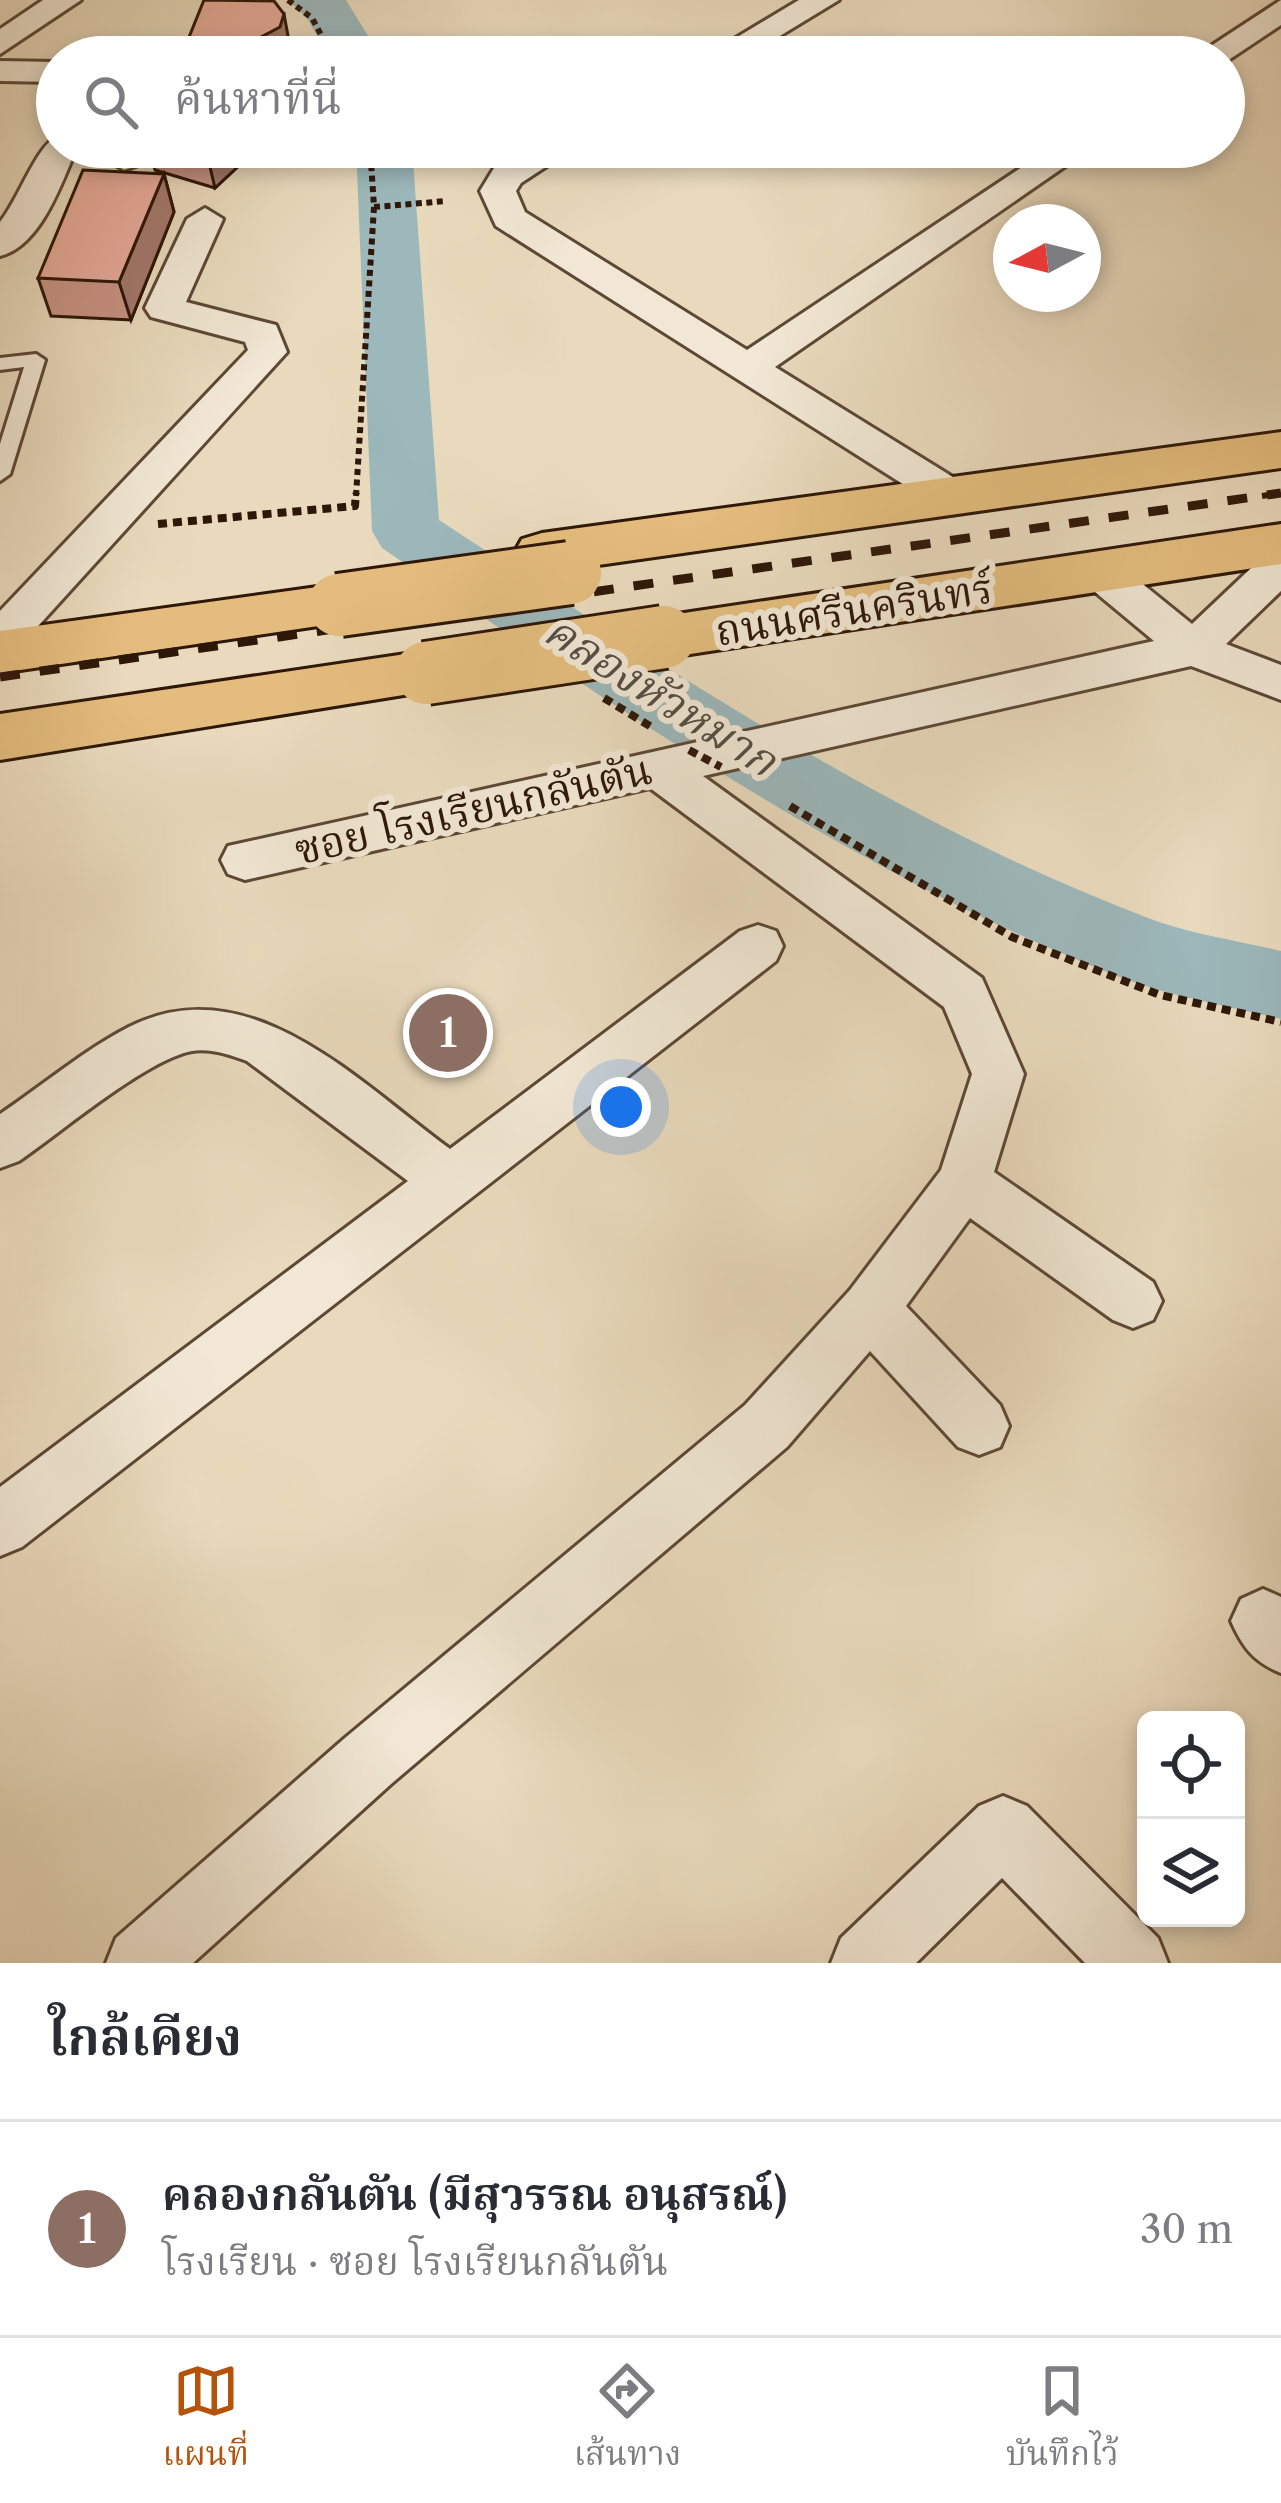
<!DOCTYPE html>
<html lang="th">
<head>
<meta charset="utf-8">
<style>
  :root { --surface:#fff; --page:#f2f2f3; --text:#2b2b33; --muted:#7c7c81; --line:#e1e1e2; --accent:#b45309 }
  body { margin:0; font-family:"Libre Caslon Text","Noto Serif Thai",serif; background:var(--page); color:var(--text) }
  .controls { position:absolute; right:36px; bottom:36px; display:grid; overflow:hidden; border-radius:18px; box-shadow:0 6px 18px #0003 }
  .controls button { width:108px; height:108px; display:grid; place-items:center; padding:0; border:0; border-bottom:3px solid var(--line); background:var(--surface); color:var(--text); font:60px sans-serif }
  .compass { position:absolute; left:993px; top:204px; width:108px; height:108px; border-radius:50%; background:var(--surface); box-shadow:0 6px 18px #0003; rotate:263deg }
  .you { position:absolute; left:621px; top:1107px; width:42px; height:42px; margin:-30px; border:9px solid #fff; border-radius:50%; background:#1a73e8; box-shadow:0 0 0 18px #1a73e833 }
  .badge { display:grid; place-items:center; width:78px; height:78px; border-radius:50%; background:var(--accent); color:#fff; font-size:39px; font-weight:700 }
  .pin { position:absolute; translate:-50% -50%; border:6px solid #fff; box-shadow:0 3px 12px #0006 }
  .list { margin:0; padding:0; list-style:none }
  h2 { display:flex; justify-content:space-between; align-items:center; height:156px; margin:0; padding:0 48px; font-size:51px }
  h2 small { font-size:39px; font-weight:400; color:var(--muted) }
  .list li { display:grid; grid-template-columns:78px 1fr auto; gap:36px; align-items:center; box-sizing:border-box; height:216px; padding:0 48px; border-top:3px solid var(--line) }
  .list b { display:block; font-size:45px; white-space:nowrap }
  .list p { margin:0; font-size:39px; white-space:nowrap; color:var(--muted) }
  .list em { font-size:39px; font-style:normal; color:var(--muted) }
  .icon { flex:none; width:66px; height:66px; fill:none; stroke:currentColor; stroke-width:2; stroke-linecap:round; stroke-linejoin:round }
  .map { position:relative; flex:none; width:1281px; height:1963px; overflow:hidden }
  .search { position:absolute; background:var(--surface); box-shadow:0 6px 18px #0003; left:36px; right:36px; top:36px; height:132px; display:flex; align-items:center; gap:30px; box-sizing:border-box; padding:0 42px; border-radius:66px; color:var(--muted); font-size:45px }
  .sheet { height:372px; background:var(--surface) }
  nav { display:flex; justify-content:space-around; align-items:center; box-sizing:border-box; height:168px; border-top:3px solid var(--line); background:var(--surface); font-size:33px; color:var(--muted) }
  nav a { display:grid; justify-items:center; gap:6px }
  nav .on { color:var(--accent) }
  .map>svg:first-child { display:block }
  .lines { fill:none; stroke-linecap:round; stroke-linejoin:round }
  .river { fill:#9cb8bb; fill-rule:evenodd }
  .service-casing { stroke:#5d4836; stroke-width:6 }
  .minor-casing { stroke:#5d4836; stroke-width:6 }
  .primary-casing { stroke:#2e1709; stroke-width:6 }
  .path-far1 { stroke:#2e1709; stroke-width:6; stroke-dasharray:6 4.5; stroke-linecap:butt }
  .path { stroke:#2e1709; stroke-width:8; stroke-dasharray:9 6; stroke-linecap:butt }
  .service { fill:#f1e7d4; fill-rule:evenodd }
  .minor { fill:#f1e7d4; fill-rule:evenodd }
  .primary { fill:#e4bd7e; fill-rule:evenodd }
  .rail-far1 { stroke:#2e1709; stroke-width:6; stroke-dasharray:15 15; stroke-linecap:butt }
  .rail { stroke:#2e1709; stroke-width:9; stroke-dasharray:20 20; stroke-linecap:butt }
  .primary-bridge-casing { stroke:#2e1709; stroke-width:68; stroke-linecap:butt }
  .path-bridge { stroke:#2e1709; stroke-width:8; stroke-dasharray:9 6; stroke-linecap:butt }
  .primary-bridge { stroke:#e4bd7e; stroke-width:62 }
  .wall { fill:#c79385; stroke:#2e1709; stroke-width:3 }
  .shaded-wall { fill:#a2786c; stroke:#2e1709; stroke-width:3 }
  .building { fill:#e7ab9b; stroke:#2e1709; stroke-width:3 }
  .labels { text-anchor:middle; stroke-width:12; stroke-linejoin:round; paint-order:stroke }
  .street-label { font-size:42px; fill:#2e1709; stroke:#f1e7d4 }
  .water-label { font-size:45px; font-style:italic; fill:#544f47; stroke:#f1e7d4 }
</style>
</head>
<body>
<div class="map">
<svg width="1281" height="1963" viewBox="0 0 1281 1963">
  <rect width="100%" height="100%" fill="#e9dabd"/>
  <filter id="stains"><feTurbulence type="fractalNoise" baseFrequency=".00167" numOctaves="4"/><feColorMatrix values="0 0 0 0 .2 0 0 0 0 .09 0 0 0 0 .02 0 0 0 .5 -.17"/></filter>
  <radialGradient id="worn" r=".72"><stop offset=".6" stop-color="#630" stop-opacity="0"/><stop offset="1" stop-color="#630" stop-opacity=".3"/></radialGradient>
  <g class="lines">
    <path class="river" d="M288 0H346L381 57H329L307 18Z
      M356 147H412L439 520C667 670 900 825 1156 921 1196 935 1240 941 1281 951V1019C1228 1006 1173 997 1122 978 856 875 616 708 382 548L372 531Z"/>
    <defs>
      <path id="service" d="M36 354 45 360 10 474 0 481V444L24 367 0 370V358Z"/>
      <path id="minor" d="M43 0H81L0 54V29Z
        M799 0H839L745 57H704Z
        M1281 0V25L1224 63V57H1194Z
        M0 61 57 62V82L0 81Z
        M57 137V147H77C62 182 41 246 0 256V222C17 202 38 143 57 137Z
        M112 147H146L136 166 124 170 106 159Z
        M533 147H576L521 183 516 191 525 212 747 350 1052 147H1093L775 367 969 487 975 497 969 507 954 511 939 507 496 226 480 191 494 168Z
        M205 208 223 219 186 302 276 325 287 352 30 635 14 640 0 636V611L248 350 245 342 151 317 145 308 187 219Z
        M1281 550V591L1226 644 1281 665V700L1191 666 703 776 982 978 1024 1074 994 1172 1153 1282 1162 1301 1153 1320 1133 1328 1113 1320 970 1218 906 1306 1000 1405 1009 1426 1000 1447 979 1455 958 1447 870 1351 787 1447 391 1784 193 1963H106L116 1938 345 1738 745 1405 850 1290 941 1170 972 1074 944 1007 650 788 245 880 228 874 221 860 228 846 1154 641 1083 582 1076 571 1083 560 1098 556 1113 560 1192 624 1266 554Z
        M758 925 776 931 783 946 776 961 22 1547 0 1556V1487L408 1181 247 1061C230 1055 211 1048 192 1051 147 1059 60 1133 19 1161L0 1168V1114C42 1086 84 1050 129 1027 250 966 358 1082 450 1149L740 931Z
        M1263 1589 1281 1597V1673C1254 1662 1243 1648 1231 1621L1241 1599Z
        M1003 1796 1027 1806 1158 1938 1168 1963H1085L1002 1878 916 1963H831L841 1938 979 1806Z"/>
      <path id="primary" d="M1281 432V468L542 573 522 567 514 553 522 539 542 533Z
        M1281 524V564L664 658 644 652 635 637 644 622 664 616Z
        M339 584 359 590 367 605 359 620 0 673V631Z
        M426 651 447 658 455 673 447 688 0 760V714Z"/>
    </defs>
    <use href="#service" class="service-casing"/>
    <use href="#minor" class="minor-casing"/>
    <use href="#primary" class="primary-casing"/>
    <path class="path-far1" d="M288 0 312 18 333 57
      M374 207 447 201
      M356 496 374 207 370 147"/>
    <path class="path" d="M158 524 355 506 356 493
      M604 698 653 728
      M790 806 1012 937 1160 995 1281 1022"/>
    <use href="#service" class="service"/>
    <use href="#minor" class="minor"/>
    <use href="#primary" class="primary"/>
    <path class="rail-far1" d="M1262 496 1281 493"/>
    <path class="rail" d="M0 677 1281 493"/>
    <defs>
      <path id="primary-bridge" d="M339 605 570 573
        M426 673 664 637"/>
    </defs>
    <use href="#primary-bridge" class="primary-bridge-casing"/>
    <path class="path-bridge" d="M689 750 721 767"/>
    <use href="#primary-bridge" class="primary-bridge"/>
  </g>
  <path class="wall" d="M149 147H259L215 188 155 170Z
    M164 174 174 212 131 320 51 316 38 278Z"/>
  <path class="shaded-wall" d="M284 14 291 52 289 57H223Z
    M210 147H259L215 188 206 150Z
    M164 174 174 212 131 320 119 282Z"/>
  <path class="building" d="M204 0 274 1 284 14 280 27 223 57H181Z
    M83 170 164 174 119 282 38 278Z"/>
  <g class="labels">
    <g class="street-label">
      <text transform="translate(854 609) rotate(-9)" y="15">ถนนศรีนครินทร์</text>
      <text transform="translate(473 809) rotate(-13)" y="15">ซอย โรงเรียนกลันตัน</text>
    </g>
    <g class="water-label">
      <text transform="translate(661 695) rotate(32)" y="16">คลองหัวหมาก</text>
    </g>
  </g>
  <rect width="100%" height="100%" filter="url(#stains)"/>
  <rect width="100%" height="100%" fill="url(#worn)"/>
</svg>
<div class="controls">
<button><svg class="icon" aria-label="locate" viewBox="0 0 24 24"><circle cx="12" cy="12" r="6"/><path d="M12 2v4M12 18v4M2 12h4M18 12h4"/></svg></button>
<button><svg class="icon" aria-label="layers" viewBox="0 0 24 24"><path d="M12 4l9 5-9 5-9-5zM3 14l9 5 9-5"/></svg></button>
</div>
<svg class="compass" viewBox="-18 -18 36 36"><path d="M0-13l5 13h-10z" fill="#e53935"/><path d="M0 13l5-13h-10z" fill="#7c7c81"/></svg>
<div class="you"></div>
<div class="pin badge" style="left:448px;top:1033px;background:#8d6e63">1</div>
<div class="search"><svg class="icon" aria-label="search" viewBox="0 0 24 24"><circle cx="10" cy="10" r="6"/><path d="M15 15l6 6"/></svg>ค้นหาที่นี่</div>
</div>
<section class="sheet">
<h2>ใกล้เคียง<small></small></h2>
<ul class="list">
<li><span class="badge" style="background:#8d6e63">1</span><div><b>คลองกลันตัน (มีสุวรรณ อนุสรณ์)</b><p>โรงเรียน · ซอย โรงเรียนกลันตัน</p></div><em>30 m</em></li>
</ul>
</section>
<nav>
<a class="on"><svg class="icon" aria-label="map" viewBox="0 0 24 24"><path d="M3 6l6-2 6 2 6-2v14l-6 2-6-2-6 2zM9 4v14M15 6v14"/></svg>แผนที่</a>
<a><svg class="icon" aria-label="directions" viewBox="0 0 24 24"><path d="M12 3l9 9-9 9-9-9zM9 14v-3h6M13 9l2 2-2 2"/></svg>เส้นทาง</a>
<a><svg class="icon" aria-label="saved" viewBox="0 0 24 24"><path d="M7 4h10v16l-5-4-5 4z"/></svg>บันทึกไว้</a>
</nav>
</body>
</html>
